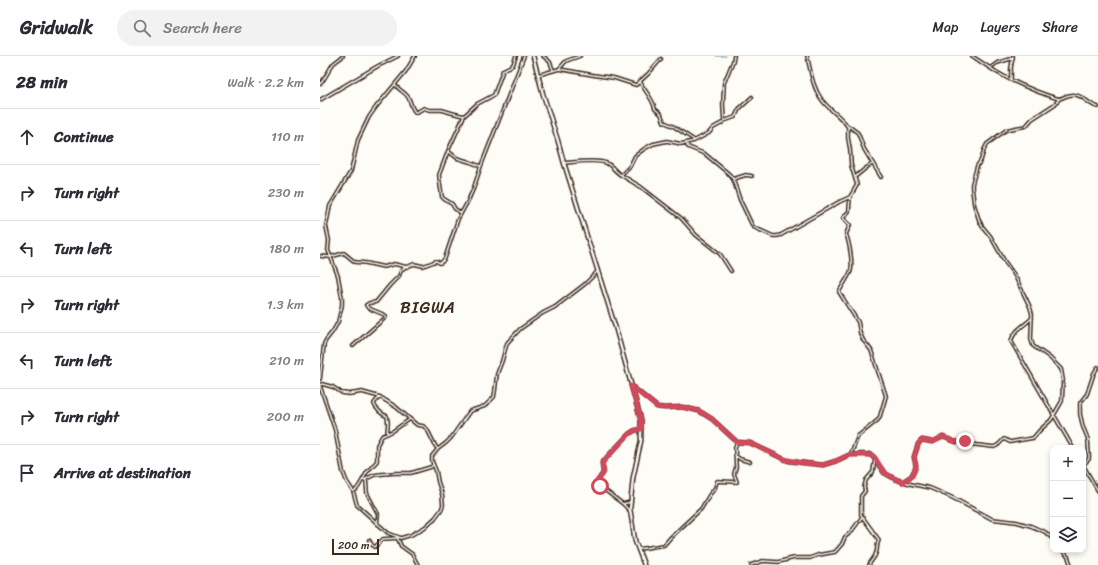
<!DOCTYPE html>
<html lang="en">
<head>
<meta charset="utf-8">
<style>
  :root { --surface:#fff; --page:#f2f2f3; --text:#2b2b33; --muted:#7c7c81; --line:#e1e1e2 }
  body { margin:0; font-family:Sriracha,sans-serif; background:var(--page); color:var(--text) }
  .controls { position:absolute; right:12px; bottom:12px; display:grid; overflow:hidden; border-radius:8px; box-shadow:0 2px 6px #0003 }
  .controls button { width:36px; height:36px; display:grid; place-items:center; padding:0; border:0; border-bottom:1px solid var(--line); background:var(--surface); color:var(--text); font:20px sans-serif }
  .scale { position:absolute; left:12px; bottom:10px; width:47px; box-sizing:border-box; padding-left:4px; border:2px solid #3b2a1e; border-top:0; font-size:11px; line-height:14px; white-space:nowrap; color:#3b2a1e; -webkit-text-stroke:3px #fdfcf7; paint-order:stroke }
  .stop { position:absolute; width:12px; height:12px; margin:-9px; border:3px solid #d1495b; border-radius:50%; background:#fff }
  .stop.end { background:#d1495b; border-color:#fff; box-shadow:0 1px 4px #0008 }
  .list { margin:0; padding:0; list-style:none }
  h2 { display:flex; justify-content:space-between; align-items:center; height:52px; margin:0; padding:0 16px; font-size:17px }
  h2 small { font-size:13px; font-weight:400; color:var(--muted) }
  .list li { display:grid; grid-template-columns:26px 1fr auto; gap:12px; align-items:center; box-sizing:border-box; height:56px; padding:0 16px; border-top:1px solid var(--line) }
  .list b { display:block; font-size:15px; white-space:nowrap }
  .list em { font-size:13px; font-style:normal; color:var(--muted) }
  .icon { flex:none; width:22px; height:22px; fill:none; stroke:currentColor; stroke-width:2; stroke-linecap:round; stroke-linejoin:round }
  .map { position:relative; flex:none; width:778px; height:509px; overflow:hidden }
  header { display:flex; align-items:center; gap:24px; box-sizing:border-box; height:56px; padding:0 20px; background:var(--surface); border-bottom:1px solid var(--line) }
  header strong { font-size:19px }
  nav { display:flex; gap:22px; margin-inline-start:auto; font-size:14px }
  .search { width:280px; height:36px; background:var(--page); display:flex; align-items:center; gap:10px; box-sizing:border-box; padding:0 14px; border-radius:22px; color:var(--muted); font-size:15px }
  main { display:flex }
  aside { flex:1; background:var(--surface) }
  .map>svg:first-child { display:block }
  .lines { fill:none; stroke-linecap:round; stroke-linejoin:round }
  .stream { stroke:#698797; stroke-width:1 }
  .minor-casing { stroke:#3b2a1e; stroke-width:4.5 }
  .tertiary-casing { stroke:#3b2a1e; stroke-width:5.5 }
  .minor { stroke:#fdfcf7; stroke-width:1.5 }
  .tertiary { stroke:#fdfcf7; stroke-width:2.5 }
  .route { stroke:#d1495b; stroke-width:5 }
  .labels { text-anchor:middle; stroke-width:3; stroke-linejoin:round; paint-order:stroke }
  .quarter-label { font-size:17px; letter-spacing:1px; fill:#3b2a1e; stroke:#fdfcf7 }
</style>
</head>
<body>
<header>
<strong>Gridwalk</strong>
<div class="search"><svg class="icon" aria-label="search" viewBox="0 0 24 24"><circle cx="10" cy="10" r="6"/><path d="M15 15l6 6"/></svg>Search here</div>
<nav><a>Map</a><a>Layers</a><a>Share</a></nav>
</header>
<main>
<aside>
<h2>28 min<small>Walk · 2.2 km</small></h2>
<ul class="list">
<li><svg class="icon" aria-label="ahead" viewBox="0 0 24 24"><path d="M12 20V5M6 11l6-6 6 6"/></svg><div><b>Continue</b></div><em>110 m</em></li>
<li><svg class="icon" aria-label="right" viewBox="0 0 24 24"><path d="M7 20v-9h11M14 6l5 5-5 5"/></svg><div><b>Turn right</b></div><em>230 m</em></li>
<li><svg class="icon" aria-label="left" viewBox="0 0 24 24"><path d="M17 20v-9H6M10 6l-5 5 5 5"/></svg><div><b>Turn left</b></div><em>180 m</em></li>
<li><svg class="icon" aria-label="right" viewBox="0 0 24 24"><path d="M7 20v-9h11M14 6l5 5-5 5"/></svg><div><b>Turn right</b></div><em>1.3 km</em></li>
<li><svg class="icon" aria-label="left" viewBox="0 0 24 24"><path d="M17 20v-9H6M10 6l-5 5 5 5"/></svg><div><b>Turn left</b></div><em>210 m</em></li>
<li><svg class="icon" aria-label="right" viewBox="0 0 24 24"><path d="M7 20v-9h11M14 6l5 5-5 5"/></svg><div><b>Turn right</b></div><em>200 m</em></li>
<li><svg class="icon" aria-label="arrive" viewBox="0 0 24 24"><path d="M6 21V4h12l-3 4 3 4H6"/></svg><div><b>Arrive at destination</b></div></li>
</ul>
</aside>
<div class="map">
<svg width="778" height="509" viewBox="0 0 778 509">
  <rect width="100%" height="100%" fill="#fdfcf7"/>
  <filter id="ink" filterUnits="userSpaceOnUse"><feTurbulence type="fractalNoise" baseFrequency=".025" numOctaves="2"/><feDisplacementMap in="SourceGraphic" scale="8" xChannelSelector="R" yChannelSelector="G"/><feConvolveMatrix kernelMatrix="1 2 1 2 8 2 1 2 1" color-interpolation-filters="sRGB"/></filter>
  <g filter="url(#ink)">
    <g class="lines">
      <path class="stream" d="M396 0H406"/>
      <defs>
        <path id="minor" d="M223 0 230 6 233 14
          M487 0C491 15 492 31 502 44 509 54 521 60 528 71V82L530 93 531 109 537 129 530 141 529 155 523 162 530 169 526 178C529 186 534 209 530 217 527 223 522 230 519 236L538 266 540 277 543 284 551 294 566 340 560 360 558 364 538 380 533 393 530 399
          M652 0C664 8 676 17 689 23 705 31 722 38 739 43 743 42 747 39 751 39 762 37 768 49 778 51
          M670 12 677 7 693 2
          M239 13 246 5 260 0
          M218 19 239 13 273 19 294 22 316 29 328 18 341 3
          M691 24V12L693 0
          M320 25C324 35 333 42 335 53L341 58 344 66 353 70 374 84
          M0 28C6 22 8 15 13 8 16 5 20 3 23 0
          M75 28C78 34 85 36 88 41 91 46 91 52 95 56H97L104 52 109 54H122L132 57 144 60 157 48 174 39 183 14 193 9 196 0
          M0 44 58 10 78 0
          M404 65 415 61 419 53 432 41
          M528 71H530L538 77 544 93 561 121
          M366 87 368 91 385 98 409 118 413 123 420 144 433 171 453 180H457L461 179 519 146 530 141
          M128 95 137 102 150 106 160 110
          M244 107C255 106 277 103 286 107 292 109 295 116 301 119L310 110 315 100 324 93 333 88 347 85 357 87 361 88 374 85 389 77 393 72 402 67 404 65 403 49 404 27 413 5 414 0
          M301 119 321 131 361 162 376 179 400 198 411 215
          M535 121 546 112 552 108
          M413 123 426 119 432 120
          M141 157 135 153 132 148 124 143 122 141 120 128 119 119 128 95 144 60
          M0 200 10 201 24 197 35 206 46 207 64 211 74 208 87 211 94 208 103 210 116 205 120 207 122 206 125 202 138 163 148 145 154 131 161 110 204 0
          M712 262C704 270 694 274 691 285L753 392
          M33 290 66 261 65 259 48 252 46 249 49 247 56 246 70 229 79 220 81 215 85 211
          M0 323 4 288 6 284 13 275 18 266 22 249V242L18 220 8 194 9 184 6 170 10 150 31 115 38 84 49 61 56 51 86 15 95 0
          M0 329 2 328 13 331 22 337 29 338 42 336 60 341 76 351 97 369 103 370 107 373 116 391 117 392
          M0 330 15 374 23 416 27 426 33 435 37 449 68 477 81 482 91 479 105 471 115 462 121 454 123 449 122 438 118 426 116 415 112 405V400L118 393 126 387 131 382 150 355 165 350 174 341 175 335 177 318 182 305 187 287 200 273 223 257 235 251 265 228 278 215
          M313 331 337 351 345 352 362 351 379 355 392 363 417 386 430 387 468 405 503 409 516 405 529 399 543 398 552 399 554 401 559 410 564 417 575 423 591 428 610 432 633 442 672 463 697 466 711 470 725 476 733 483
          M60 341 55 346 54 348C56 353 62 359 67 360L68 367 67 378
          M549 398 555 403 553 416 546 424 544 431 545 435 541 440V459L559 484C556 489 558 493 556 497 555 502 551 504 549 509
          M416 400 420 403 430 406
          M763 409 769 403V400L768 383 763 371 760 358V347L767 338 774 317 778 311
          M763 409 778 435
          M46 423 47 437 58 458 57 468
          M44 424 54 419 62 418 75 417H91L111 411 113 409
          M582 426 591 420 595 413 596 410 594 401 598 388 602 384 612 386 623 381 636 386 647 385 650 388 657 389 674 391 678 389 684 383 690 386 713 382 720 374 731 364 742 345 743 324 741 313 729 301 713 290 711 283 712 258 710 251 695 220 685 206 671 181 662 170 659 164 654 148 652 132V128L657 110 661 104 664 94 667 88 686 74 695 72 706 70 712 63 735 48 739 43
          M33 435 36 434 39 430 47 416 57 405V389L62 380 73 375 90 363
          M303 448 311 446
          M309 454 303 448 278 429 277 426 283 417 282 407 284 404 309 378 313 375 321 373
          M78 483 81 490 92 498 98 509
          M49 484 52 489 55 491 63 483 78 482
          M319 493 344 489 350 482 381 453 390 438 395 432 397 425 417 426 414 418 416 411 415 392 417 386
          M742 494 748 501 751 509
          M431 509 443 505 458 506 474 502H490L498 499 515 496 522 488 525 481 531 476 542 461"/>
        <path id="tertiary" d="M213 0 223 38 238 85 244 107 295 270 321 364V385L313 422 310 453 315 485 324 509"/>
      </defs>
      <use href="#minor" class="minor-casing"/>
      <use href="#tertiary" class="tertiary-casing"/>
      <use href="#minor" class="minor"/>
      <use href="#tertiary" class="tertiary"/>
    </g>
  </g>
  <g class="lines" filter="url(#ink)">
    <path class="route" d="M280 430 277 428V426L284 416 282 407 309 378 316 374 321 373V364L311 330 337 351 345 352 362 351 379 355 392 363 417 386 430 387 464 403 482 407 503 409 516 405 529 399H551L555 402 560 410 564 416 572 421 582 426 592 420 595 413 596 410 594 401 599 387 602 384 613 386 623 381 636 386 645 385"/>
  </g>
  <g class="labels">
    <g class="quarter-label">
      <text x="108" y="257">BIGWA</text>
    </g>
  </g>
</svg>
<div class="controls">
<button>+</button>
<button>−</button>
<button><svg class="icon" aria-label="layers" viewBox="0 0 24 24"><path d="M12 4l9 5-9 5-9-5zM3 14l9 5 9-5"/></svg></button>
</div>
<div class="scale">200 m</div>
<div class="stop" style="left:280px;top:430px"></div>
<div class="stop end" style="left:645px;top:385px"></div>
</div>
</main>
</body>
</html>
